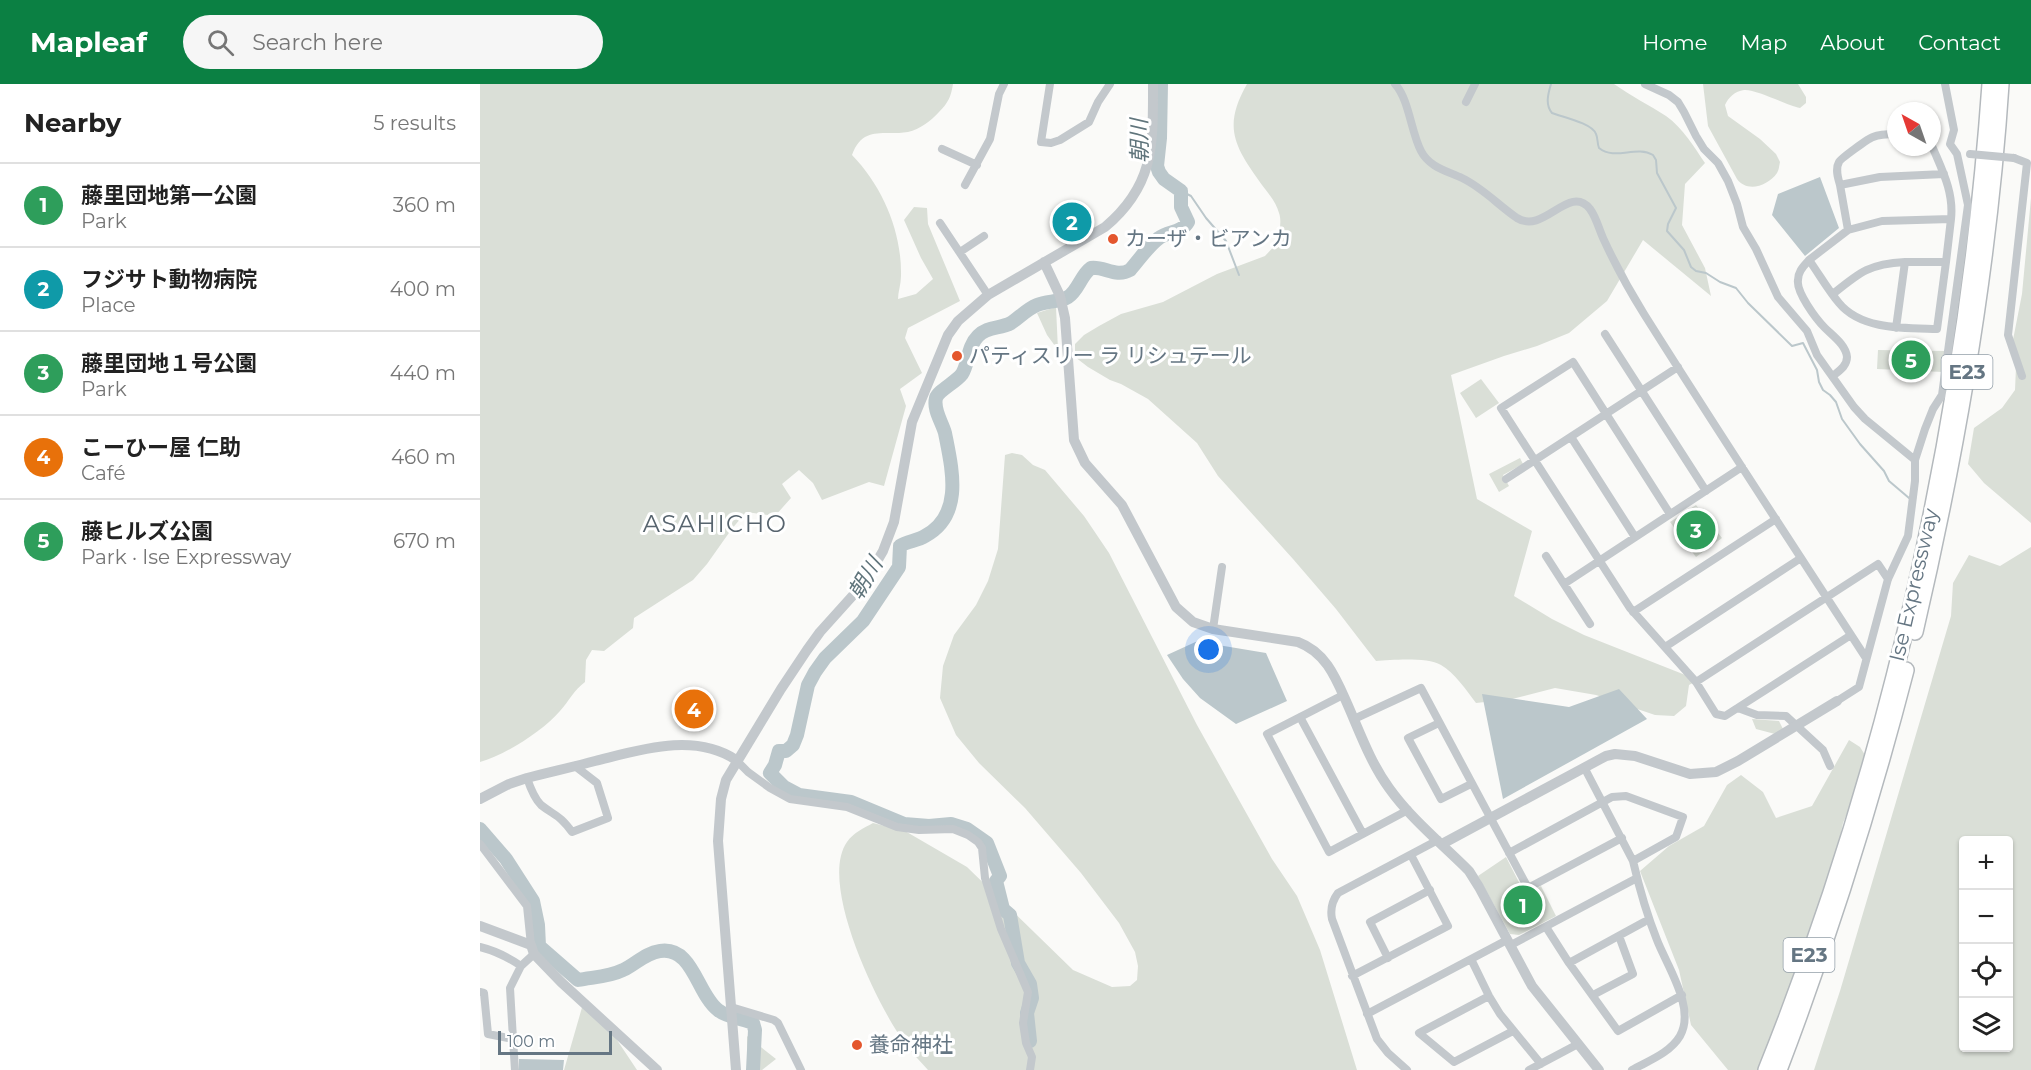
<!DOCTYPE html>
<html lang="en">
<head>
<meta charset="utf-8">
<style>
  :root { --surface:#fff; --page:#f6f6f6; --text:#222; --muted:#767676; --line:#e0e0e0; --accent:#0b8043 }
  body { margin:0; font-family:Montserrat,"Noto Sans JP",sans-serif; background:var(--page); color:var(--text) }
  .controls { position:absolute; right:18px; bottom:18px; display:grid; overflow:hidden; border-radius:6px; box-shadow:0 2px 4px #0004 }
  .controls button { width:54px; height:54px; display:grid; place-items:center; padding:0; border:0; border-bottom:2px solid var(--line); background:var(--surface); color:var(--text); font:30px sans-serif }
  .compass { position:absolute; left:1407px; top:18px; width:54px; height:54px; border-radius:50%; background:var(--surface); box-shadow:0 2px 4px #0004; rotate:320deg }
  .scale { position:absolute; left:18px; bottom:15px; width:114px; box-sizing:border-box; padding-left:6px; border:3px solid #657683; border-top:0; font-size:16px; line-height:21px; white-space:nowrap; color:#657683; -webkit-text-stroke:4px #fff; paint-order:stroke }
  .you { position:absolute; left:729px; top:566px; width:21px; height:21px; margin:-15px; border:4px solid #fff; border-radius:50%; background:#1a73e8; box-shadow:0 0 0 9px #1a73e833 }
  .badge { display:grid; place-items:center; width:39px; height:39px; border-radius:50%; background:var(--accent); color:#fff; font-size:20px; font-weight:700 }
  .pin { position:absolute; translate:-50% -50%; border:3px solid #fff; box-shadow:0 2px 6px #0006 }
  .list { margin:0; padding:0; list-style:none }
  h2 { display:flex; justify-content:space-between; align-items:center; height:78px; margin:0; padding:0 24px; font-size:26px }
  h2 small { font-size:20px; font-weight:400; color:var(--muted) }
  .list li { display:grid; grid-template-columns:39px 1fr auto; gap:18px; align-items:center; box-sizing:border-box; height:84px; padding:0 24px; border-top:2px solid var(--line) }
  .list b { display:block; font-size:22px; white-space:nowrap }
  .list p { margin:0; font-size:20px; white-space:nowrap; color:var(--muted) }
  .list em { font-size:20px; font-style:normal; color:var(--muted) }
  .icon { flex:none; width:33px; height:33px; fill:none; stroke:currentColor; stroke-width:2; stroke-linecap:round; stroke-linejoin:round }
  .map { position:relative; flex:none; width:1551px; height:986px; overflow:hidden }
  header { display:flex; align-items:center; gap:36px; box-sizing:border-box; height:84px; padding:0 30px; background:var(--accent); color:#fff }
  header strong { font-size:28px }
  nav { display:flex; gap:33px; margin-inline-start:auto; font-size:21px }
  .search { width:420px; height:54px; background:var(--page); display:flex; align-items:center; gap:15px; box-sizing:border-box; padding:0 21px; border-radius:33px; color:var(--muted); font-size:22px }
  main { display:flex }
  aside { flex:1; background:var(--surface) }
  .map>svg:first-child { display:block }
  .green { fill:#dadfd7; fill-rule:evenodd }
  .water { fill:#bbc7cb }
  .lines { fill:none; stroke-linecap:round; stroke-linejoin:round }
  .stream { stroke:#bbc7cb; stroke-width:2 }
  .river { stroke:#bbc7cb; stroke-width:14 }
  .motorway-casing { stroke:#b4b9bd; stroke-width:18 }
  .minor { stroke:#c3c8cc; stroke-width:8 }
  .tertiary { stroke:#c3c8cc; stroke-width:10 }
  .motorway { stroke:#fff; stroke-width:15 }
  .minor-bridge { stroke:#c3c8cc; stroke-width:8 }
  .poi-dot { fill:#e4572e; stroke:#fff; stroke-width:2 }
  .labels { text-anchor:middle; stroke-width:6; stroke-linejoin:round; paint-order:stroke }
  .shield { fill:#fff; stroke:#939fa8; stroke-width:1.5 }
  .shield-label { font-size:20px; font-weight:bold; fill:#657683 }
  .poi-label { font-size:21px; fill:#657683; stroke:#fff; text-anchor:start }
  .street-label { font-size:21px; fill:#657683; stroke:#fff }
  .water-label { font-size:22px; font-style:italic; fill:#60757c; stroke:#fff }
  .quarter-label { font-size:24px; letter-spacing:1.5px; fill:#57646e; stroke:#fff }
</style>
</head>
<body>
<header>
<strong>Mapleaf</strong>
<div class="search"><svg class="icon" aria-label="search" viewBox="0 0 24 24"><circle cx="10" cy="10" r="6"/><path d="M15 15l6 6"/></svg>Search here</div>
<nav><a>Home</a><a>Map</a><a>About</a><a>Contact</a></nav>
</header>
<main>
<aside>
<h2>Nearby<small>5 results</small></h2>
<ul class="list">
<li><span class="badge" style="background:#2e9e5b">1</span><div><b>藤里団地第一公園</b><p>Park</p></div><em>360 m</em></li>
<li><span class="badge" style="background:#0f9aa8">2</span><div><b>フジサト動物病院</b><p>Place</p></div><em>400 m</em></li>
<li><span class="badge" style="background:#2e9e5b">3</span><div><b>藤里団地１号公園</b><p>Park</p></div><em>440 m</em></li>
<li><span class="badge" style="background:#e8710a">4</span><div><b>こーひー屋 仁助</b><p>Café</p></div><em>460 m</em></li>
<li><span class="badge" style="background:#2e9e5b">5</span><div><b>藤ヒルズ公園</b><p>Park · Ise Expressway</p></div><em>670 m</em></li>
</ul>
</aside>
<div class="map">
<svg width="1551" height="986" viewBox="0 0 1551 986">
  <rect width="100%" height="100%" fill="#fafaf8"/>
  <path class="green" d="M0 0H473C471 13 468 19 459 28 451 37 440 45 428 48 404 52 383 41 372 71 403 103 422 148 421 192 421 200 418 208 418 215L436 210 453 195 441 174 424 136 434 123 447 124 448 140 480 217 428 244 425 254 442 289 420 305 426 322 404 402 389 398 342 416 333 399 319 386 302 400 311 414 295 432 266 428 251 446 227 480 213 496 154 534 153 544 124 567 112 566 106 576 105 598C94 606 89 617 80 627 63 647 25 671 0 678Z
    M767 0H1134C1151 12 1169 21 1186 32 1203 44 1214 63 1225 79L1205 100 1202 141 1225 184 1231 212 1163 156 1127 217 1089 249 1057 262 1024 272 971 291 997 415 1052 447 1034 512 1072 535 1104 551 1218 596 1209 601 1206 622 1194 632 1175 631 1116 611 1075 604 1032 615 996 619C987 607 974 588 961 581 947 573 912 576 896 577L856 525 813 475 738 392 717 359 668 315 641 300 630 296 608 283 595 273V260L604 251 619 242 641 230 683 218 737 190 785 172 799 157C799 148 802 137 799 129 796 118 789 110 782 101 755 63 742 44 767 0Z
    M1223 0H1318L1326 13V19L1320 24C1306 21 1276 5 1264 6 1255 7 1248 14 1245 21L1248 32 1280 55 1296 70 1300 78C1299 82 1299 86 1297 89 1288 102 1267 109 1257 95L1228 42Z
    M1551 114V439L1504 399 1488 380 1494 344 1522 324 1535 306 1536 283 1531 266 1542 210Z
    M576 223 578 266 567 251 557 229Z
    M1398 266 1466 267 1463 288 1397 285Z
    M1001 295 1019 319 996 334 980 309Z
    M532 369 542 371 553 381 565 386 604 432 629 469 717 641 792 775 817 812 840 866 877 986H448C440 977 431 968 424 958 397 921 338 799 367 758 373 749 384 744 393 739L425 747 487 783 593 886 632 903 650 902 657 896 658 882 655 868 639 839 601 789 545 724 499 679 476 651 460 614 463 582 474 551 496 521 508 497 518 465 525 371Z
    M1040 374 1043 380 1023 391 1029 402 1019 408 1009 390Z
    M1216 421 1242 454 1216 473 1190 438Z
    M1551 463V986H1334L1360 907 1471 532 1473 499 1489 471 1520 482ZM1484 756H1528V964H1484Z
    M1272 635 1299 637 1303 645 1295 650 1276 645Z
    M1369 656 1380 663 1385 671 1375 709 1363 739 1354 782 1297 986H1248L1211 941 1199 886 1160 787 1189 762 1224 742 1247 701 1261 691 1283 708 1296 734 1332 722Z
    M1026 773 1045 810 1061 802 1076 832 1039 851 1030 850 998 792Z
    M103 920 131 947 157 986H84Z
    M267 952 296 975 282 986H272L267 981Z"/>
  <path class="water" d="M1340 93 1359 144 1325 172 1292 131 1298 110Z
    M722 555 732 560 786 569 807 617 756 640 720 614 703 595 687 571Z
    M1139 605 1167 635 1023 715 1002 610 1089 623Z
    M39 975 84 976 83 986H39Z"/>
  <g class="lines">
    <path class="stream" d="M1071 0C1068 10 1065 21 1072 29 1082 33 1112 39 1116 50 1118 54 1117 59 1119 64 1135 77 1156 61 1173 71L1176 76 1177 89 1196 124 1188 140 1187 147 1204 166 1211 183 1216 187 1226 189 1240 198 1256 204 1268 219 1312 262 1323 259 1337 286 1339 298 1343 306 1350 311 1356 318 1362 335 1380 360 1404 387 1409 397 1429 414
      M701 107 711 112 726 134 746 157 759 191"/>
    <path class="river" d="M0 745 26 775 53 817 58 841 59 862 98 896C113 893 129 893 143 886 156 880 165 869 180 867 213 862 217 910 238 926 246 933 263 935 273 939L275 946 273 986
      M550 957 547 929 552 914 550 900 538 879 530 831 523 825 516 797 520 792 507 759 487 745 471 740 449 742 424 740 371 718 319 711 304 703 290 689 295 681 299 667H306L313 661 317 651 328 601 335 588 345 574 383 537 419 483 420 462C427 457 437 457 445 452 484 431 472 385 465 349 462 338 453 326 456 314 458 307 476 298 482 290 489 279 487 263 498 252 507 242 520 245 531 239 540 233 547 225 557 221 567 217 580 218 588 213 598 207 601 191 611 184 624 182 636 194 650 186 659 176 668 162 679 154 688 147 702 149 708 138L701 123V107L684 95 679 88 677 82 680 54 681 0"/>
    <defs>
      <path id="motorway" d="M1435 548C1477 368 1509 185 1521 0
        M1286 986C1410 678 1487 331 1510 0
        M1299 986C1349 855 1391 721 1426 586"/>
    </defs>
    <use href="#motorway" class="motorway-casing"/>
    <path class="minor" d="M570 0 561 58 571 59 580 56 609 38 618 18 630 0
      M915 0C929 15 931 48 941 67 949 83 967 87 982 94 1003 104 1018 121 1037 134 1064 151 1089 99 1110 125 1116 133 1119 145 1123 154 1135 180 1149 206 1164 230 1237 346 1312 460 1386 574
      M1165 0 1189 11 1198 18 1204 28 1216 52 1224 65 1238 79 1248 97 1257 120 1263 143 1276 165 1298 213 1327 247 1337 271 1374 323 1385 335 1435 376
      M986 18 995 0
      M1452 62C1462 86 1474 108 1471 135
      M462 65 497 81
      M1534 74 1547 79 1528 251 1542 292
      M1464 90 1400 93 1360 101 1368 146 1402 137 1471 135 1466 178
      M485 101 510 55 519 10 524 0
      M1360 101C1358 94 1355 85 1359 78 1360 75 1389 54 1393 53 1400 50 1408 50 1416 50
      M460 139 508 211
      M480 168 504 152
      M1329 176 1368 146
      M1353 210C1380 188 1389 180 1425 178
      M1125 250 1226 407
      M1354 291C1359 287 1367 282 1367 273 1366 261 1353 252 1345 244 1336 235 1316 208 1318 196 1318 187 1324 182 1329 176 1339 190 1348 206 1359 219 1381 246 1425 244 1457 245L1466 178H1425L1416 244
      M1091 353 1155 453
      M1026 395 1198 283
      M1190 430 1093 278 1021 324 1150 524 1216 598 1236 630 1245 632 1371 551
      M1066 472 1084 500 1262 383
      M1084 500 1110 540
      M1153 528 1296 435
      M733 545 742 483
      M1185 563 1321 474
      M1216 598 1398 480 1408 495
      M863 611 787 650 849 768 928 726
      M1357 617 1379 603 1408 495 1428 452 1435 397V376L1445 345 1453 325 1462 311 1488 121 1477 70 1470 60 1474 46 1465 0
      M1258 624 1277 631 1306 632 1343 666 1350 682
      M820 633 883 750
      M874 635 941 604 1048 804 1142 754
      M959 639 928 654 961 715 991 700
      M256 676 268 688 290 704 310 715 367 723 417 743 439 746 473 745 488 751 498 758 502 764 505 794 521 845 548 908 543 939 546 959 552 973 550 986
      M1104 683 1153 777
      M47 694C50 703 54 714 61 721 75 732 80 731 92 748L128 734 117 699 95 682
      M0 760 47 822 51 861
      M1029 769 1132 713 1146 712 1203 733 1196 753 1153 777C1159 803 1167 831 1177 856 1187 882 1216 924 1200 952 1190 969 1168 977 1152 986
      M1066 843 1089 879 1138 947 1202 911
      M1031 861 1157 794
      M0 863C16 867 28 873 41 882
      M908 874 890 838 950 806
      M991 875 1009 912 1020 930 1061 980
      M1089 879 1164 838
      M872 892 968 842 931 771
      M0 908 4 909 8 950 33 955 30 904 41 882 54 870
      M1113 911 1153 890 1139 852
      M1009 912 939 949 974 978 1033 947
      M251 923 294 936 298 939 321 986
      M887 930 1027 856
      M33 955 35 986
      M927 986 908 969 897 955 852 835C850 825 852 817 858 809L958 756
      M1049 986 1098 960"/>
    <path class="tertiary" d="M564 178 580 212 585 234 594 356 605 379 642 421 696 523 713 538 733 545 818 558C845 568 855 592 866 617 879 646 890 678 909 704 931 735 962 760 989 787L999 803 1052 902 1119 986
      M0 715 29 700 47 694C70 688 93 683 115 677 160 666 214 648 256 676
      M962 760 1126 672 1135 670 1155 672 1210 690 1236 688 1258 677 1357 617
      M0 842 51 861 54 870 81 898 177 986
      M256 986 238 757 241 715 246 696 301 605 327 566 340 548 385 498 403 467 414 438 432 338 468 251 478 237 508 211 625 143C675 101 673 60 673 0"/>
    <use href="#motorway" class="motorway"/>
    <path class="minor-bridge" d="M1490 70 1534 74"/>
  </g>
  <g class="poi-dot">
    <circle cx="633" cy="155" r="6"/>
    <circle cx="477" cy="272" r="6"/>
    <circle cx="377" cy="961" r="6"/>
  </g>
  <g class="labels">
    <g class="shield">
      <rect x="1461.5" y="271" width="51" height="34" rx="4.5"/>
      <rect x="1303.5" y="854" width="51" height="34" rx="4.5"/>
    </g>
    <g class="shield-label">
      <text x="1487" y="295">E23</text>
      <text x="1329" y="878">E23</text>
    </g>
    <g class="poi-label">
      <text x="645" y="162">カーザ・ビアンカ</text>
      <text x="489" y="279">パティスリー ラ リシュテール</text>
      <text x="389" y="968">養命神社</text>
    </g>
    <g class="street-label">
      <text transform="translate(1434 501) rotate(-77)" y="7">Ise Expressway</text>
    </g>
    <g class="water-label">
      <text transform="translate(659 57) rotate(-91)" y="8">朝川</text>
      <text transform="translate(385 494) rotate(-59)" y="8">朝川</text>
    </g>
    <g class="quarter-label">
      <text x="235" y="448">ASAHICHO</text>
    </g>
  </g>
</svg>
<div class="controls">
<button>+</button>
<button>−</button>
<button><svg class="icon" aria-label="locate" viewBox="0 0 24 24"><circle cx="12" cy="12" r="6"/><path d="M12 2v4M12 18v4M2 12h4M18 12h4"/></svg></button>
<button><svg class="icon" aria-label="layers" viewBox="0 0 24 24"><path d="M12 4l9 5-9 5-9-5zM3 14l9 5 9-5"/></svg></button>
</div>
<svg class="compass" viewBox="-18 -18 36 36"><path d="M0-13l5 13h-10z" fill="#e53935"/><path d="M0 13l5-13h-10z" fill="#767676"/></svg>
<div class="scale">100 m</div>
<div class="you"></div>
<div class="pin badge" style="left:1043px;top:821px;background:#2e9e5b">1</div>
<div class="pin badge" style="left:592px;top:138px;background:#0f9aa8">2</div>
<div class="pin badge" style="left:1216px;top:446px;background:#2e9e5b">3</div>
<div class="pin badge" style="left:214px;top:625px;background:#e8710a">4</div>
<div class="pin badge" style="left:1431px;top:276px;background:#2e9e5b">5</div>
</div>
</main>
</body>
</html>
